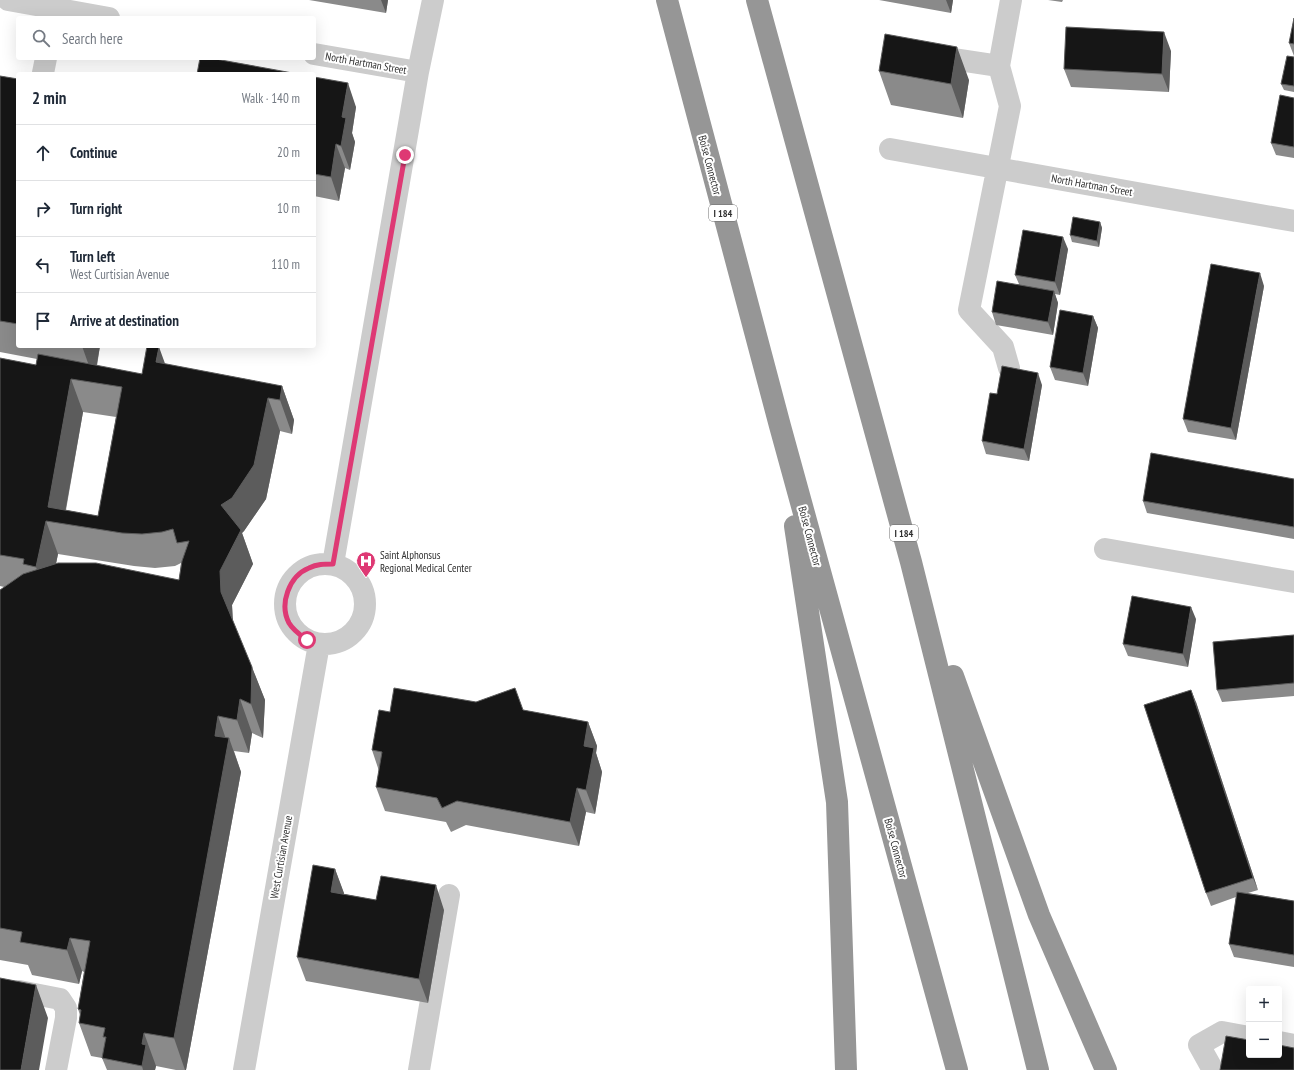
<!DOCTYPE html>
<html lang="en">
<head>
<meta charset="utf-8">
<style>
  :root { --surface:#fff; --page:#f2f2f3; --text:#1f2937; --muted:#747a83; --line:#e0e1e3 }
  body { margin:0; font-family:"PT Sans Narrow",sans-serif; background:var(--page); color:var(--text) }
  .controls { position:absolute; right:12px; bottom:12px; display:grid; overflow:hidden; border-radius:4px; box-shadow:0 4px 16px #0002 }
  .controls button { width:36px; height:36px; display:grid; place-items:center; padding:0; border:0; border-bottom:1px solid var(--line); background:var(--surface); color:var(--text); font:20px sans-serif }
  .stop { position:absolute; width:12px; height:12px; margin:-9px; border:3px solid #de3974; border-radius:50%; background:#fff }
  .stop.end { background:#de3974; border-color:#fff; box-shadow:0 1px 4px #0008 }
  .list { margin:0; padding:0; list-style:none }
  h2 { display:flex; justify-content:space-between; align-items:center; height:52px; margin:0; padding:0 16px; font-size:17px }
  h2 small { font-size:13px; font-weight:400; color:var(--muted) }
  .list li { display:grid; grid-template-columns:26px 1fr auto; gap:12px; align-items:center; box-sizing:border-box; height:56px; padding:0 16px; border-top:1px solid var(--line) }
  .list b { display:block; font-size:15px; white-space:nowrap }
  .list p { margin:0; font-size:13px; white-space:nowrap; color:var(--muted) }
  .list em { font-size:13px; font-style:normal; color:var(--muted) }
  .icon { flex:none; width:22px; height:22px; fill:none; stroke:currentColor; stroke-width:2; stroke-linecap:round; stroke-linejoin:round }
  .map { position:relative; flex:none; width:1294px; height:1070px; overflow:hidden }
  .search { position:absolute; background:var(--surface); box-shadow:0 4px 16px #0002; left:16px; top:16px; width:300px; height:44px; display:flex; align-items:center; gap:10px; box-sizing:border-box; padding:0 14px; border-radius:4px; color:var(--muted); font-size:15px }
  .panel { position:absolute; background:var(--surface); box-shadow:0 4px 16px #0002; left:16px; top:72px; width:300px; height:276px; border-radius:4px }
  .map>svg:first-child { display:block }
  .lines { fill:none; stroke-linecap:round; stroke-linejoin:round }
  .minor { stroke:#ccc; stroke-width:22 }
  .highway { stroke:#969696; stroke-width:22 }
  .wall { fill:#8a8a8a; fill-rule:evenodd }
  .shaded-wall { fill:#5c5c5c }
  .building { fill:#161616; stroke:#5c5c5c; fill-rule:evenodd }
  .route { stroke:#de3974; stroke-width:5 }
  .labels { text-anchor:middle; stroke-width:4; stroke-linejoin:round; paint-order:stroke }
  .shield { fill:#fff; stroke:#6d6d6d; stroke-width:1 }
  .shield-label { font-size:10px; font-weight:bold; fill:#2f2f2f }
  .street-label { font-size:11px; fill:#2f2f2f; stroke:#fff }
  .poi-label { font-size:11px; fill:#2f2f2f; stroke:#fff; text-anchor:start }
</style>
</head>
<body>
<div class="map">
<svg width="1294" height="1070" viewBox="0 0 1294 1070">
  <rect width="100%" height="100%" fill="#fff"/>
  <g class="lines">
    <path class="minor" d="M8 0 109 18
      M314 54 418 72
      M933 56 999 66
      M43 73 46 58
      M890 149 1294 221
      M1009 368 1003 347 969 310 1010 106 999 66 1011 0
      M1105 549 1294 582
      M285 604a40 40 0 1 1 80 0a40 40 0 1 1-80 0Z
      M333 564 418 72 433 0
      M0 1031 5 1001 11 995 19 991 60 999 66 1008V1018L56 1070
      M1279 1042 1294 1045
      M244 1070 319 644
      M419 1070 449 895
      M1213 1070 1199 1045 1222 1032 1249 1037"/>
    <path class="highway" d="M667 0 780 426 957 1070
      M757 0 911 562 1038 1070
      M795 526 837 802 846 1070
      M953 676 1039 915 1106 1070"/>
  </g>
  <path class="wall" d="M309 0H388L386 13Z
    M879 0H953L951 13Z
    M1048 0H1063L1062 2Z
    M1294 18V56L1289 43Z
    M1171 51 1169 92 1071 87 1064 69Z
    M1294 57V92L1284 90 1281 84Z
    M879 71 969 80 963 118 891 105Z
    M0 76 18 79V346H100L97 366 142 374 165 364 282 386 294 420 292 434 280 431 266 499 244 531 242 533 253 564 232 605 233 621 265 700 263 738 252 733 249 753 234 751 241 772 186 1070H176L156 1066 155 1070H107L102 1058 91 1056 79 1023 80 1015 78 1009 84 972 82 971 79 984 32 975 28 965 0 960V590L4 587 0 586V358L36 365 37 359 0 352ZM83 412 116 417 98 516 66 510ZM58 554 134 566 155 568 175 566 181 563 179 580 56 564Z
    M314 77 356 107 352 133 355 142 350 170 345 168 339 201 314 196Z
    M1294 98V158L1276 155 1271 143Z
    M1100 222 1102 228 1099 247 1072 242 1070 235Z
    M1068 249 1060 295 1055 294 1058 303 1053 335 996 325 992 312 1019 284 1015 275Z
    M1264 286 1236 440 1188 432 1183 419Z
    M1093 316 1098 328 1088 386 1055 380 1050 367Z
    M1042 385 1029 461 986 454 982 441 997 394Z
    M1294 479V539L1147 513 1143 501Z
    M1196 619 1188 667 1128 656 1123 644Z
    M1294 635V696L1222 702 1217 690Z
    M1196 702 1258 890 1248 893 1294 901V967L1234 957 1229 944 1236 897 1211 906 1206 893Z
    M523 710 588 722 597 746 596 753 602 772 595 814 586 812 579 846 466 825 451 832 446 822 385 811 376 787 379 771 372 750 390 712Z
    M335 869 344 894 376 900 444 910 428 1003 306 981 297 957Z"/>
  <path class="shaded-wall" d="M381 0H388L386 13Z
    M946 0H953L951 13Z
    M1164 32 1171 51 1169 92 1162 74Z
    M957 47 969 80 963 118 951 84Z
    M348 83 356 107 352 133 355 142 350 170 341 146 342 117Z
    M336 144 345 168 339 201 331 177Z
    M1100 222 1102 228 1099 247 1097 241Z
    M1063 237 1068 249 1060 295 1055 282Z
    M1260 273 1264 286 1236 440 1231 428Z
    M1054 291 1058 303 1053 335 1048 322Z
    M1093 316 1098 328 1088 386 1083 373Z
    M82 346H100L94 380Z
    M159 347 171 380 156 362Z
    M1038 373 1042 385 1029 461 1024 449Z
    M71 379 83 412 63 524 48 507Z
    M282 386 294 420 292 434 280 400Z
    M268 398 280 431 266 499 244 531 242 533 253 564 232 605 233 626 221 592 220 571 221 505Z
    M46 521 58 554 48 601 36 567Z
    M1191 607 1196 619 1188 667 1183 654Z
    M252 667 265 700 263 738 251 704Z
    M1191 690 1196 702 1258 890 1253 878Z
    M240 699 252 733 249 753 237 720Z
    M218 716 228 745 229 738 241 772 186 1070H185L174 1038Z
    M588 722 597 746 596 753 602 772 595 814 586 790 584 746Z
    M577 788 586 812 579 846 570 822Z
    M335 869 344 893 340 916 331 892Z
    M436 885 444 910 428 1003 419 979Z
    M70 938 82 971 79 984 67 950Z
    M36 985 48 1018 39 1070H21Z
    M144 1033 156 1066 155 1070H143L142 1066V1044Z"/>
  <path class="building" d="M1294 18V44L1289 43Z
    M1066 27 1164 32 1162 74 1064 69Z
    M885 34 957 47 951 84 879 71Z
    M1287 56 1294 57V86L1281 84Z
    M200 58H210L298 74H197Z
    M0 76 18 79V324L0 321Z
    M314 77 348 83 342 117 346 118 341 146 336 144 331 177 314 174Z
    M1280 95 1294 98V147L1271 143Z
    M1073 217 1100 222 1097 241 1070 235Z
    M1023 230 1063 237 1055 282 1015 275Z
    M1211 264 1260 273 1231 428 1183 419Z
    M997 281 1054 291 1048 322 992 312Z
    M1060 310 1093 316 1083 373 1050 367Z
    M147 346H155L159 347 156 362 282 386 280 400 268 398 254 465 232 498 221 505 241 530 220 571 221 592 252 667 251 704 240 699 237 720 218 716 215 736 229 738 174 1038 144 1033 142 1044 146 1045 142 1066 102 1058 106 1037H103L105 1028 79 1023 81 1010 78 1009 90 941 70 938 67 950 20 942 22 932 0 928V590L23 574 58 563H96L179 580 182 561 189 541 177 543 173 529 162 532 142 534 122 533 46 521 36 567 23 564 24 559 0 555V358L36 365 38 354 142 374ZM71 379 122 387 98 516 48 507Z
    M1002 366 1038 373 1024 449 982 441 990 393 997 394Z
    M1151 453 1294 479V527L1143 501Z
    M1132 596 1191 607 1183 654 1123 644Z
    M1294 635V683L1217 690 1213 642Z
    M394 688 476 702 515 688 523 710 588 722 584 746 594 748 586 790 577 788 570 822 457 801 442 808 437 798 376 787 382 752 372 750 379 710 390 712Z
    M1191 690 1253 878 1206 893 1144 705Z
    M313 865 335 869 331 892 376 900 381 876 436 885 419 979 297 957Z
    M1237 892 1294 901V955L1229 944Z
    M0 978 36 985 21 1070H0Z
    M1226 1036 1249 1040V1055H1279V1045L1294 1048V1070H1220Z"/>
  <g class="lines">
    <path class="route" d="M307 640C300 635 293 630 289 623 279 604 289 576 309 568 317 564 324 564 333 564L405 155"/>
  </g>
  <defs>
    <symbol id="hospital-pin" viewBox="-11 -11 22 30"><path d="M0 17L-7.5 6A9.5 9.5 0 1 1 7.5 6Z" fill="#de3974" stroke="#fff"/><path d="M-5-5h3v3.5h4V-5h3V5h-3V1.5h-4V5h-3Z" fill="#fff"/></symbol>
  </defs>
  <g fill-rule="evenodd">
    <use href="#hospital-pin" x="355" y="550" width="22" height="30"/>
  </g>
  <g class="labels">
    <g class="shield">
      <rect x="709" y="205" width="28" height="16" rx="3"/>
      <rect x="890" y="525" width="28" height="16" rx="3"/>
    </g>
    <g class="shield-label">
      <text x="723" y="217">I 184</text>
      <text x="904" y="537">I 184</text>
    </g>
    <g class="street-label">
      <text transform="translate(366 63) rotate(10)" y="4">North Hartman Street</text>
      <text transform="translate(710 165) rotate(75)" y="4">Boise Connector</text>
      <text transform="translate(1092 185) rotate(10)" y="4">North Hartman Street</text>
      <text transform="translate(810 536) rotate(75)" y="4">Boise Connector</text>
      <text transform="translate(896 848) rotate(75)" y="4">Boise Connector</text>
      <text transform="translate(281 857) rotate(-80)" y="4">West Curtisian Avenue</text>
    </g>
    <g class="poi-label">
      <text x="380" y="559">Saint Alphonsus<tspan x="380" dy="13">Regional Medical Center</tspan></text>
    </g>
  </g>
</svg>
<div class="controls">
<button>+</button>
<button>−</button>
</div>
<div class="stop" style="left:307px;top:640px"></div>
<div class="stop end" style="left:405px;top:155px"></div>
<div class="search"><svg class="icon" aria-label="search" viewBox="0 0 24 24"><circle cx="10" cy="10" r="6"/><path d="M15 15l6 6"/></svg>Search here</div>
<section class="panel">
<h2>2 min<small>Walk · 140 m</small></h2>
<ul class="list">
<li><svg class="icon" aria-label="ahead" viewBox="0 0 24 24"><path d="M12 20V5M6 11l6-6 6 6"/></svg><div><b>Continue</b></div><em>20 m</em></li>
<li><svg class="icon" aria-label="right" viewBox="0 0 24 24"><path d="M7 20v-9h11M14 6l5 5-5 5"/></svg><div><b>Turn right</b></div><em>10 m</em></li>
<li><svg class="icon" aria-label="left" viewBox="0 0 24 24"><path d="M17 20v-9H6M10 6l-5 5 5 5"/></svg><div><b>Turn left</b><p>West Curtisian Avenue</p></div><em>110 m</em></li>
<li><svg class="icon" aria-label="arrive" viewBox="0 0 24 24"><path d="M6 21V4h12l-3 4 3 4H6"/></svg><div><b>Arrive at destination</b></div></li>
</ul>
</section>
</div>
</body>
</html>
